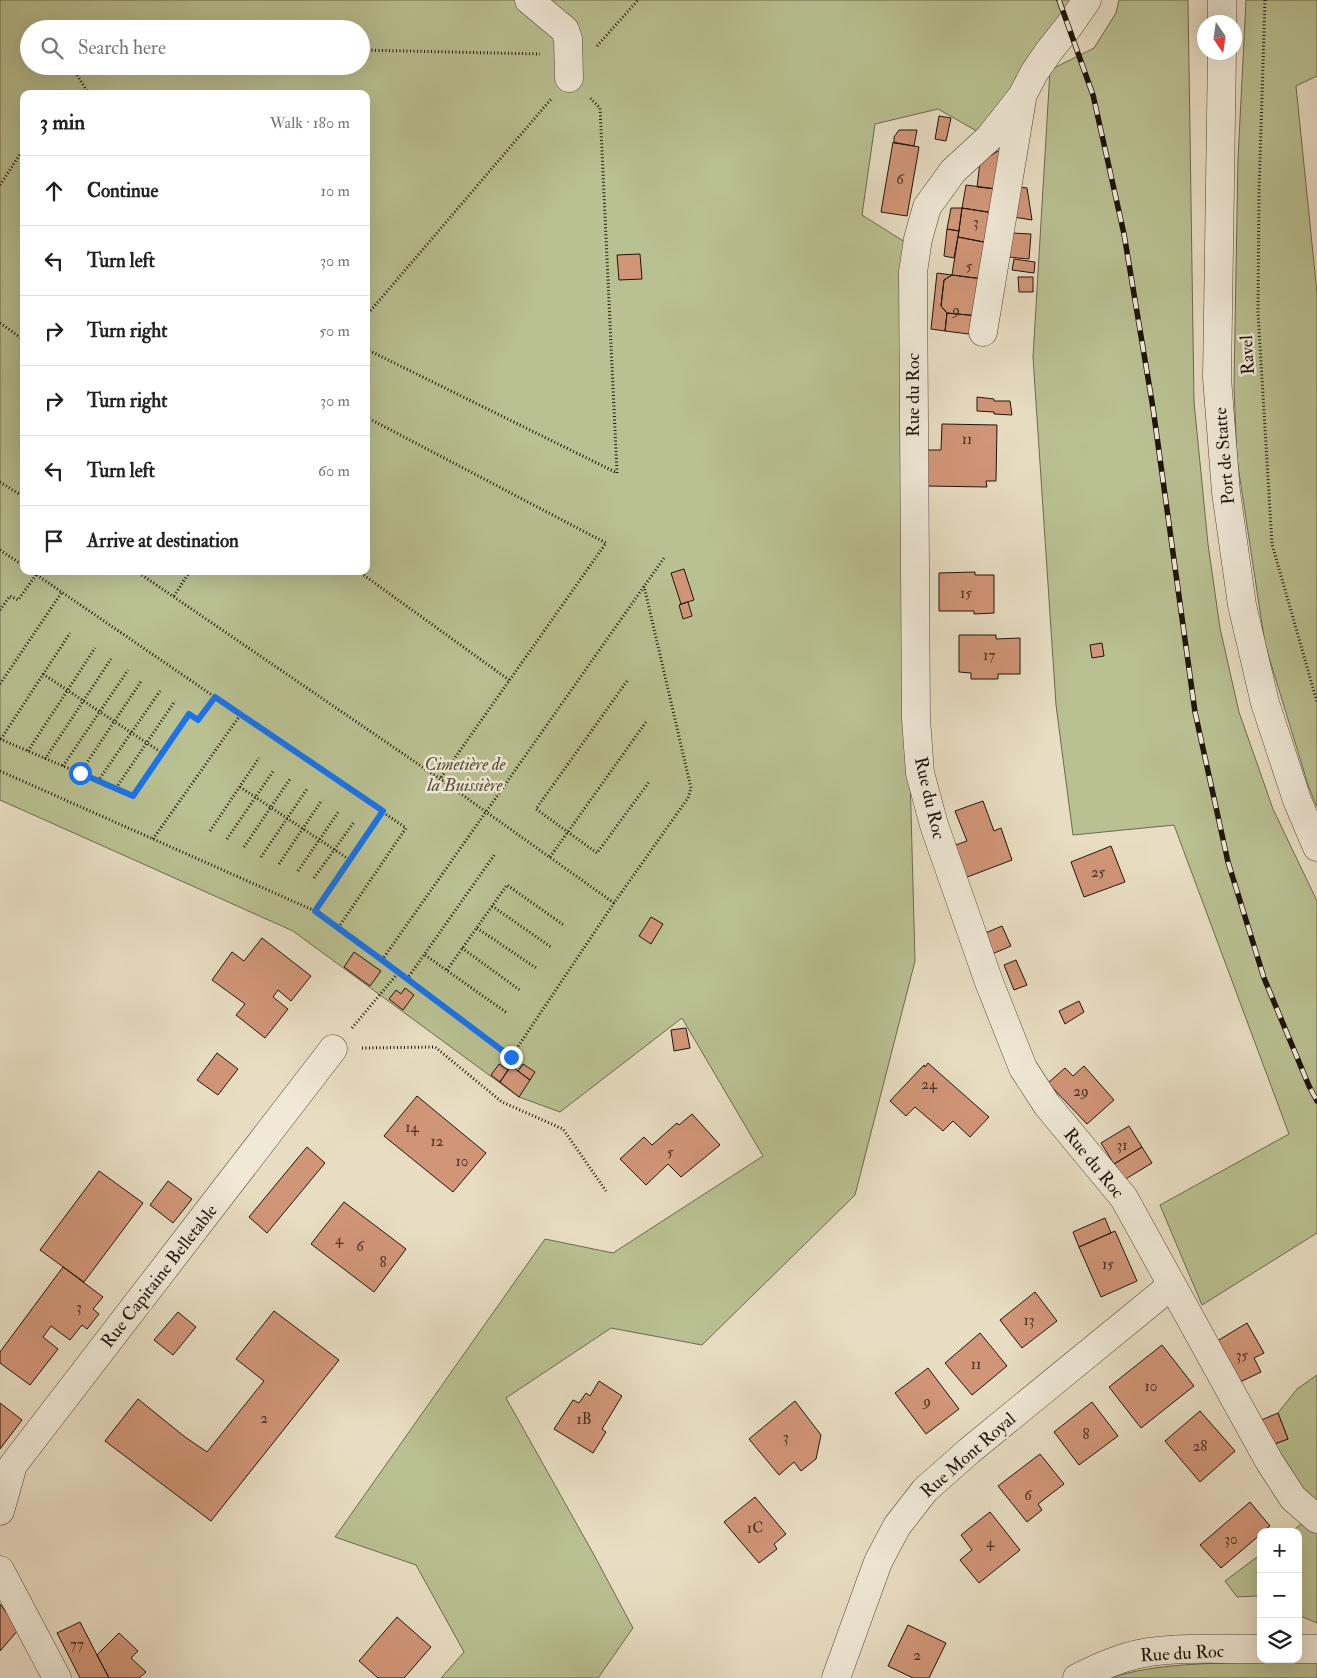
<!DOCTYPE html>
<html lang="en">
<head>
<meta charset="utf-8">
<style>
  :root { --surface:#fff; --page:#f6f6f6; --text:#222; --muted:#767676; --line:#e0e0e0 }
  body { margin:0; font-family:"IM FELL Double Pica",serif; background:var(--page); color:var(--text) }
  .controls { position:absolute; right:15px; bottom:15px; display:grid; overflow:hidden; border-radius:10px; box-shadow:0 5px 20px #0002 }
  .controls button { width:45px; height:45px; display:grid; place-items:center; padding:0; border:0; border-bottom:1px solid var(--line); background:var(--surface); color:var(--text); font:25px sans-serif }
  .compass { position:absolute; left:1197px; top:15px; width:45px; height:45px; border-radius:50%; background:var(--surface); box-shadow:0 5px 20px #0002; rotate:167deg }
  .stop { position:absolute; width:15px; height:15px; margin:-11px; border:4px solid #1a73e8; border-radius:50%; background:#fff }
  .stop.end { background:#1a73e8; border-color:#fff; box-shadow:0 1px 5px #0008 }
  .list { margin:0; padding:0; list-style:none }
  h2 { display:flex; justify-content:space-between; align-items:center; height:65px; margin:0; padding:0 20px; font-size:21px }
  h2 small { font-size:16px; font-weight:400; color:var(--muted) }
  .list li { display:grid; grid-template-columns:32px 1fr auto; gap:15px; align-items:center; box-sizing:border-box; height:70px; padding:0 20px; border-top:1px solid var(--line) }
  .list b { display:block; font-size:19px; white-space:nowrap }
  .list em { font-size:16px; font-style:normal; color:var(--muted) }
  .icon { flex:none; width:28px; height:28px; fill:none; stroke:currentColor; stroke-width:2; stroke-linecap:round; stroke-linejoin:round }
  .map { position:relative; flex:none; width:1317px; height:1678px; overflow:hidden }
  .search { position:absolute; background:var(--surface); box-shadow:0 5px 20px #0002; left:20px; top:20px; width:350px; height:55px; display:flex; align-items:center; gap:12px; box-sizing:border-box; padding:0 18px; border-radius:28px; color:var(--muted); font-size:19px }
  .panel { position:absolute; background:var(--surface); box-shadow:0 5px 20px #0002; left:20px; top:90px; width:350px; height:485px; border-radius:10px }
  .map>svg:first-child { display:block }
  .green { fill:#b9c091; stroke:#6c6a4f; fill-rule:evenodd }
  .building { fill:#d19678; stroke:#20140d }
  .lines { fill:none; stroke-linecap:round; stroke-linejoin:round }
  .minor-casing { stroke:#52463a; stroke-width:29 }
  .path { stroke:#20140d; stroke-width:3; stroke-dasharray:1 2.5; stroke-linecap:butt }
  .minor { stroke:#f0e9d7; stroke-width:28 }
  .rail-casing { stroke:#20140d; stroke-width:5.5 }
  .rail { stroke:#f0e9d7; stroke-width:4; stroke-dasharray:11; stroke-linecap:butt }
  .route { stroke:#1a73e8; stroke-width:6 }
  .labels { text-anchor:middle; stroke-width:5; stroke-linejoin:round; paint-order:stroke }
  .number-label { font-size:15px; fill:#4c3428 }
  .street-label { font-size:18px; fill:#20140d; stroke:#f0e9d7 }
  .park-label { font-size:18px; font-style:italic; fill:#56503b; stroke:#f0e9d7 }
</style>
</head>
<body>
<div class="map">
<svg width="1317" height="1678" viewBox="0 0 1317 1678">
  <rect width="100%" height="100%" fill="#e8ddc2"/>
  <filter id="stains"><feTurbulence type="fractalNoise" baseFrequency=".004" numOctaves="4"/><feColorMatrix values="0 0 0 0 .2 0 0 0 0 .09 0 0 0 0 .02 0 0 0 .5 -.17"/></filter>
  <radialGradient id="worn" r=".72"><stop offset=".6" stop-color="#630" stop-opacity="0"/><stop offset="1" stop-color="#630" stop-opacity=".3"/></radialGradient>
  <path class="green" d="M0 0H1071L989 138 938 109 875 124 862 215 905 242 910 774 915 961 855 1195 702 1345 611 1328 506 1398 593 1553 633 1628 598 1678H441L464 1652 416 1565 335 1537 545 1239 613 1253 763 1156 682 1018 560 1112 519 1097 293 931 0 800ZM29 29H361V66H29ZM24 94H366V571H24Z
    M1119 0H1188L1194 402 1208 544 1220 628 1239 712 1273 809 1317 901V1233L1202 1305 1160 1205 1289 1134 1174 825 1073 835 1056 705 1033 357 1050 70 1094 48 1116 13Z
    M1246 0H1317V76L1296 86 1317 293V807L1309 788 1265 644 1237 459 1234 386 1238 159Z
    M1317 1375V1518L1269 1446 1288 1439 1278 1413 1297 1389Z
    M1304 1522 1317 1532V1623L1298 1615V1532H1291Z
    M1261 1554V1598L1256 1596 1237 1597 1225 1581Z
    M1253 1662H1317V1678H1110C1157 1663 1205 1664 1253 1662Z"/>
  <path class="building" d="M939 116 951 118 946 141 935 139Z
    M899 130H917L914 146 894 143V137Z
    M893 142 919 147 907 216 881 212Z
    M998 151 1004 152 997 189 977 187 980 162Z
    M966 185 997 189 994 213 962 208Z
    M1013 186 1027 188 1032 220 1007 216Z
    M951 208H962L959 231 947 229Z
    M962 208 994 213 989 243 958 237Z
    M947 229 959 231 954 258 944 256Z
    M1011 233 1031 234 1029 259 1008 257Z
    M958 237 989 243 983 279 952 275Z
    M640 254 642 279 619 280 617 255Z
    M1014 259 1035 262 1034 273 1012 270Z
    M937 273 952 275 944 280 941 306 947 313 945 331 931 329Z
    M952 275 983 279 979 316 947 313 941 306 944 280Z
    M1018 277H1033V292H1019Z
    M947 313 979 316 977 335 945 331Z
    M977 397 994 399V401H1010L1012 415 994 414V412L977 411Z
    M942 424 997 425 996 481H986L987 487 926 486V450H941Z
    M684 569 694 600 681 604 671 573Z
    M975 572V575H994V613L974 614V611H939V573Z
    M688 602 692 616 683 619 679 605Z
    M959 635H996V639L1020 638V674H998V679H971V673L959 672Z
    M1102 643 1104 656 1092 658 1090 645Z
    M983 801 994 831 1001 828 1012 860 962 879 950 847 967 841 955 811Z
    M1111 846 1125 882 1084 897 1071 862Z
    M651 917 663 924 651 944 639 936Z
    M1002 926 1011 946 992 954 983 934Z
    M262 938 311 976 291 1001 278 990 273 997 288 1009 265 1038 236 1015 245 1004 212 980 232 952 244 961Z
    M354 952 381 971 370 986 344 967Z
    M1016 960 1027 985 1014 990 1004 965Z
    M405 988 414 995 403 1010 389 999 396 990 401 994Z
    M1079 1001 1084 1012 1065 1024 1059 1011Z
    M686 1028 690 1048 674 1051 671 1030Z
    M217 1053 238 1069 218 1095 197 1080Z
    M928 1063 989 1117 970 1137 953 1121 943 1131 915 1107 906 1116 890 1101 924 1065 925 1067Z
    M499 1064 508 1070 500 1082 491 1075Z
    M523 1064 535 1072 530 1080 518 1071Z
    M511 1066 530 1080 519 1097 500 1082Z
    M1084 1066 1114 1100 1087 1124 1048 1083 1065 1068 1073 1076Z
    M417 1096 486 1153 453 1192 384 1136Z
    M692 1114 720 1145 681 1177 668 1164 646 1185 620 1159 644 1137 652 1145 677 1123 679 1125Z
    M1129 1126 1142 1147 1114 1164 1101 1143Z
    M307 1147 325 1163 267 1233 249 1217Z
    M1142 1147 1152 1163 1124 1180 1114 1164Z
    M99 1171 143 1203 84 1282 40 1250Z
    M168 1181 192 1199 173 1223 150 1205Z
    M344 1202 406 1249 374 1292 311 1244Z
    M1105 1218 1111 1233 1079 1247 1073 1232Z
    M1115 1231 1137 1281 1101 1297 1079 1247Z
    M63 1267 103 1297 93 1309 99 1314 87 1329 82 1325 70 1340 51 1326 43 1337 58 1349 30 1385 0 1363V1352Z
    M1035 1292 1057 1321 1022 1348 1000 1320Z
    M274 1311 339 1360 211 1521 105 1441 138 1399 185 1437 207 1452 264 1381 236 1359Z
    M178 1312 196 1327 173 1355 154 1340Z
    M1247 1323 1264 1353 1254 1358 1261 1372 1238 1383 1217 1341Z
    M980 1333 1007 1366 972 1395 945 1363Z
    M1162 1345 1194 1386 1141 1428 1109 1387Z
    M928 1368 959 1409 926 1434 895 1393Z
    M599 1381 622 1396 602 1429 606 1432 593 1453 554 1429 573 1400 579 1403 586 1393 590 1396Z
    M795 1401 821 1435 816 1459 801 1471 794 1462 779 1475 749 1439Z
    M1092 1402 1118 1436 1079 1465 1054 1432Z
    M0 1403 22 1420 0 1449Z
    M1200 1411 1235 1451 1200 1482 1165 1441Z
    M1278 1413 1288 1439 1269 1446 1259 1421Z
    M1040 1454 1064 1484 1038 1504 1042 1510 1027 1522 998 1486Z
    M755 1497 786 1534 774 1544 777 1549 759 1563 724 1522Z
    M1250 1502 1270 1526 1261 1532V1534L1221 1568 1200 1545Z
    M990 1512 1020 1550 979 1583 960 1560 972 1550 961 1535Z
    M0 1604 19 1629 0 1651Z
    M397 1617 431 1647 404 1678H378L359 1661Z
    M80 1622 97 1655 109 1678H80L57 1633Z
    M908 1625 946 1643 929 1678H913L888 1666Z
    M119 1633 138 1651 131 1658 146 1672 139 1678H109L97 1655Z"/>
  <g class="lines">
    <defs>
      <path id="minor" d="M529 0 565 30 568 39 569 78
        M1087 0 1069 26 1049 51 1034 73 1022 96 989 138 953 171 927 207 918 239 913 272 916 719 920 773 934 825 989 982 1023 1068 1047 1105 1124 1198 1269 1461 1293 1498 1317 1519
        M1222 22V0
        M1222 52 1217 378 1226 492 1242 605 1265 703 1297 800 1317 847
        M983 332 1022 99
        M0 1511 13 1465 333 1049
        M0 1570 57 1678
        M1298 1649H1317
        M836 1678 878 1562 897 1526 925 1490 969 1451 1172 1285
        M1077 1678C1093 1670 1110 1662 1127 1657 1165 1645 1221 1650 1261 1649"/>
    </defs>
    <use href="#minor" class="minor-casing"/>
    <path class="path" d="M1265 0 1259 192 1258 312 1272 544 1317 702
      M597 46 638 0
      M361 50 540 54
      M78 66 75 72 89 94
      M0 185 24 148
      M366 316 552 98
      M0 323 24 340
      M366 349 617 473 600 108 589 97
      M366 417 606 543 440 779
      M0 482 24 497
      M0 550 24 566
      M31 571 406 828 338 928
      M136 571 440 779 614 903
      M358 571 509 680
      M174 596 190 571
      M0 610 10 596 18 600 36 575
      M43 674 162 753
      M627 681 536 809 597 853 649 782
      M0 684 62 592
      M0 739 133 796 189 714 198 720 215 697
      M1 739 70 633
      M28 751 95 648
      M45 759 111 659
      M63 766 128 670
      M0 771 315 911 511 1057 614 903 688 798 691 788 644 586
      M80 773 142 680
      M98 781 160 691
      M240 787 350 860
      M116 788 175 701
      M210 831 259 758
      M153 839 241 714
      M227 839 274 770
      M244 847 290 779
      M261 857 307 789
      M550 857 646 722
      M279 864 322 800
      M298 871 339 811
      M314 878 354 822
      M492 906 551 947
      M315 911 383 811
      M477 928 536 968
      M462 948 521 991
      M425 955 507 1013
      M382 960 664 558
      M447 970 507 885 565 926
      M407 979 495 854
      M352 1028 398 973
      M362 1048 435 1047 502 1102 563 1129 606 1191"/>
    <use href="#minor" class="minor"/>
    <defs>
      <path id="rail" d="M1059 0 1093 95 1124 234 1153 408 1195 712 1228 862 1264 978 1309 1086 1317 1101"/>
    </defs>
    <use href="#rail" class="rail-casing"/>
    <use href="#rail" class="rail"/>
  </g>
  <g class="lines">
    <path class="route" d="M80 773 133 796 189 714 198 720 215 697 383 811 315 911 382 960 511 1057"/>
  </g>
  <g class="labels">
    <g class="number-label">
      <text x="900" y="184">6</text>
      <text x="976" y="227">3</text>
      <text x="969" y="271">5</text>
      <text x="956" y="315">9</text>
      <text x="967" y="444">11</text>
      <text x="966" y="598">15</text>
      <text x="989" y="660">17</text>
      <text x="1098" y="877">25</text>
      <text x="929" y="1089">24</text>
      <text x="1081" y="1096">29</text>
      <text x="412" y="1132">14</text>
      <text x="437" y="1146">12</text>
      <text x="1122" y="1150">31</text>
      <text x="670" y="1157">5</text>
      <text x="462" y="1166">10</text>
      <text x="339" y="1244">4</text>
      <text x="360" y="1251">6</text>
      <text x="383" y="1267">8</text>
      <text x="1108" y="1269">15</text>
      <text x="79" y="1312">3</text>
      <text x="1029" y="1325">13</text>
      <text x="1242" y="1360">35</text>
      <text x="976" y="1369">11</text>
      <text x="1151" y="1391">10</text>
      <text x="927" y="1406">9</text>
      <text x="264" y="1423">2</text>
      <text x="584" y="1424">1B</text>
      <text x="1086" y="1439">8</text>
      <text x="786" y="1442">3</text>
      <text x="1200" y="1451">28</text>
      <text x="1028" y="1500">6</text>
      <text x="755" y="1533">1C</text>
      <text x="1231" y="1544">30</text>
      <text x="990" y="1547">4</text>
      <text x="77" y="1649">77</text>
      <text x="917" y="1660">2</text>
    </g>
    <g class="street-label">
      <text transform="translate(1247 355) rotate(-93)" y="6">Ravel</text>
      <text transform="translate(913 395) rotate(-90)" y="6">Rue du Roc</text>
      <text transform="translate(1224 456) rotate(-95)" y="6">Port de Statte</text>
      <text transform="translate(930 798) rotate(77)" y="6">Rue du Roc</text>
      <text transform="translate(1094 1163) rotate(51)" y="6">Rue du Roc</text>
      <text transform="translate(159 1276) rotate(-52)" y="6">Rue Capitaine Belletable</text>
      <text transform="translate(968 1455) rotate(-41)" y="6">Rue Mont Royal</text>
      <text transform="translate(1182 1653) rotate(-3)" y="6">Rue du Roc</text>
    </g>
    <g class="park-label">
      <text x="465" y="770">Cimetière de<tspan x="465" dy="21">la Buissière</tspan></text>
    </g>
  </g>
  <rect width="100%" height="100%" filter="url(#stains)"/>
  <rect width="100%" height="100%" fill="url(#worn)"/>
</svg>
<div class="controls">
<button>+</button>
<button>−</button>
<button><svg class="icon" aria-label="layers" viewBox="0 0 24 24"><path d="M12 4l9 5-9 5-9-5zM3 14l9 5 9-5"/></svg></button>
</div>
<svg class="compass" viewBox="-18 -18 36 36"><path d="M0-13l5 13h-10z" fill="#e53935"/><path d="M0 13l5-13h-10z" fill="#767676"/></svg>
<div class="stop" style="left:80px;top:773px"></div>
<div class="stop end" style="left:511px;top:1057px"></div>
<div class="search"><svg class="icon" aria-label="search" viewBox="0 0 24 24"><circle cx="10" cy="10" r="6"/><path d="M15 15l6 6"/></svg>Search here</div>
<section class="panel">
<h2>3 min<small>Walk · 180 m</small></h2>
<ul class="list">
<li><svg class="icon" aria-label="ahead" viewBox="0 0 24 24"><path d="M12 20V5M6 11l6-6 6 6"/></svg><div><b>Continue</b></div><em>10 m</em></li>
<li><svg class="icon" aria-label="left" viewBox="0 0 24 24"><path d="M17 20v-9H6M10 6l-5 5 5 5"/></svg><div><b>Turn left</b></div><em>30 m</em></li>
<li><svg class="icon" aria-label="right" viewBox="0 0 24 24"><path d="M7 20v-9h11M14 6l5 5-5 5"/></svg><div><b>Turn right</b></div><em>50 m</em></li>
<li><svg class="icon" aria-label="right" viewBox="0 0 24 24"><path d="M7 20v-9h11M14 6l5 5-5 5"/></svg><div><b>Turn right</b></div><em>30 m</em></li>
<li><svg class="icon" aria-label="left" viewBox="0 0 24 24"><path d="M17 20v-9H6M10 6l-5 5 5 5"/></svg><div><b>Turn left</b></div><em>60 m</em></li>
<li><svg class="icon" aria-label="arrive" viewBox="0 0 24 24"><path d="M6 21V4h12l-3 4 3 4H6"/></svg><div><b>Arrive at destination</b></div></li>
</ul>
</section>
</div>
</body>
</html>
